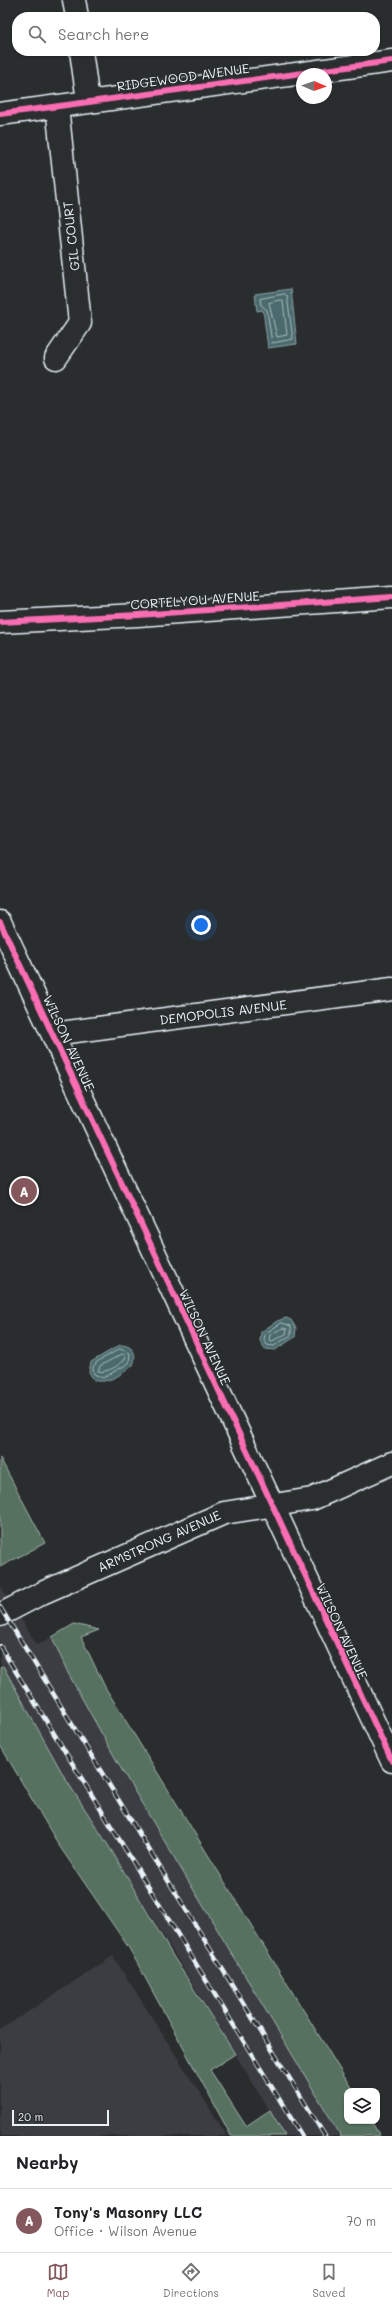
<!DOCTYPE html>
<html lang="en">
<head>
<meta charset="utf-8">
<style>
  :root { --surface:#fff; --page:#f2f2f2; --text:#202124; --muted:#757577; --line:#e0e0e0; --accent:#84575d }
  body { margin:0; font-family:Mali,sans-serif; background:var(--page); color:var(--text) }
  .controls { position:absolute; right:12px; bottom:12px; display:grid; overflow:hidden; border-radius:8px; box-shadow:0 1px 3px #0004 }
  .controls button { width:36px; height:36px; display:grid; place-items:center; padding:0; border:0; border-bottom:1px solid var(--line); background:var(--surface); color:var(--text); font:20px sans-serif }
  .compass { position:absolute; left:296px; top:68px; width:36px; height:36px; border-radius:50%; background:var(--surface); box-shadow:0 1px 3px #0004; rotate:92deg }
  .scale { position:absolute; left:12px; bottom:10px; width:97px; box-sizing:border-box; padding-left:4px; border:2px solid #e8f1f8; border-top:0; font-size:11px; line-height:14px; white-space:nowrap; color:#e8f1f8; -webkit-text-stroke:3px #2a2d2e; paint-order:stroke }
  .you { position:absolute; left:201px; top:925px; width:14px; height:14px; margin:-10px; border:3px solid #fff; border-radius:50%; background:#1a73e8; box-shadow:0 0 0 6px #1a73e833 }
  .badge { display:grid; place-items:center; width:26px; height:26px; border-radius:50%; background:var(--accent); color:#fff; font-size:13px; font-weight:700 }
  .pin { position:absolute; translate:-50% -50%; border:2px solid #fff; box-shadow:0 1px 4px #0006 }
  .list { margin:0; padding:0; list-style:none }
  h2 { display:flex; justify-content:space-between; align-items:center; height:52px; margin:0; padding:0 16px; font-size:17px }
  h2 small { font-size:13px; font-weight:400; color:var(--muted) }
  .list li { display:grid; grid-template-columns:26px 1fr auto; gap:12px; align-items:center; box-sizing:border-box; height:64px; padding:0 16px; border-top:1px solid var(--line) }
  .list b { display:block; font-size:15px; white-space:nowrap }
  .list p { margin:0; font-size:13px; white-space:nowrap; color:var(--muted) }
  .list em { font-size:13px; font-style:normal; color:var(--muted) }
  .icon { flex:none; width:22px; height:22px; fill:none; stroke:currentColor; stroke-width:2; stroke-linecap:round; stroke-linejoin:round }
  .map { position:relative; flex:none; width:392px; height:2136px; overflow:hidden }
  .search { position:absolute; background:var(--surface); box-shadow:0 1px 3px #0004; left:12px; right:12px; top:12px; height:44px; display:flex; align-items:center; gap:10px; box-sizing:border-box; padding:0 14px; border-radius:16px; color:var(--muted); font-size:15px }
  .sheet { height:116px; background:var(--surface) }
  nav { display:flex; justify-content:space-around; align-items:center; box-sizing:border-box; height:56px; border-top:1px solid var(--line); background:var(--surface); font-size:11px; color:var(--muted) }
  nav a { display:grid; justify-items:center; gap:2px }
  nav .on { color:var(--accent) }
  .map>svg:first-child { display:block }
  .built { fill:#3a3d43 }
  .green { fill:#57715f; stroke:#a0b1ac }
  .water { fill:#4c6b6d; stroke:#8aa1a5 }
  .lines { fill:none; stroke-linecap:round; stroke-linejoin:round }
  .shore { stroke:#aabbc0; stroke-width:1 }
  .street-casing { stroke:#e8f1f8; stroke-width:25 }
  .secondary-casing { stroke:#e8f1f8; stroke-width:25 }
  .street { stroke:#2a2d2e; stroke-width:22 }
  .secondary { stroke:#2a2d2e; stroke-width:22 }
  .rail-casing { stroke:#e8f1f8; stroke-width:4.5 }
  .rail { stroke:#2a2d2e; stroke-width:3; stroke-dasharray:9; stroke-linecap:butt }
  .cycleway-casing { stroke:#2a2d2e; stroke-width:8 }
  .cycleway { stroke:#f96db3; stroke-width:6 }
  .labels { text-anchor:middle; stroke-width:3; stroke-linejoin:round; paint-order:stroke }
  .street-label { font-size:13px; fill:#e8f1f8; stroke:#2a2d2e }
</style>
</head>
<body>
<div class="map">
<svg width="392" height="2136" viewBox="0 0 392 2136">
  <rect width="100%" height="100%" fill="#2a2d2e"/>
  <filter id="ink" filterUnits="userSpaceOnUse"><feTurbulence type="fractalNoise" baseFrequency=".025" numOctaves="2"/><feDisplacementMap in="SourceGraphic" scale="8" xChannelSelector="R" yChannelSelector="G"/><feConvolveMatrix kernelMatrix="1 2 1 2 8 2 1 2 1" color-interpolation-filters="sRGB"/></filter>
  <g filter="url(#ink)">
    <path class="built" d="M0 1585 37 1645 52 1637 68 1673 123 1772 341 2136H285L113 1853 65 1778 0 1662Z
      M113 1956 227 2136H0V2030Z"/>
    <path class="green" d="M0 1458 45 1543 0 1567Z
      M74 1624 99 1630 81 1637 105 1687 353 2091H347V2121H371L380 2136H341L123 1772 68 1673 52 1637Z
      M3 1666 65 1778 113 1853 173 1956 235 2054 210 2070 246 2126 270 2110 285 2136H231L229 2132 129 1948 60 1847 0 1745V1668Z"/>
    <path class="water" d="M291 289 297 344 268 348 263 310 257 311 255 294Z
      M286 1318 291 1320 296 1328 295 1337 275 1350 265 1349 260 1341 261 1332 277 1321Z
      M120 1345C132 1345 138 1353 133 1365 124 1373 107 1385 94 1380L89 1372 91 1362Z"/>
    <g class="lines">
      <path class="shore" d="M285 294 287 296 293 339 272 343 267 310 261 305 260 299Z
        M281 300 283 301 287 335 277 337 269 303Z
        M282 1323 291 1326V1335L274 1346 267 1345 264 1340 265 1334Z
        M283 1328 287 1329 286 1334 272 1341 269 1340 270 1335Z
        M120 1349 130 1353 129 1363 103 1378 94 1374 93 1367 97 1362Z
        M123 1354 126 1357C124 1364 105 1374 98 1371L100 1366Z"/>
      <defs>
        <path id="street" d="M74 0 77 17
          M81 51 88 101
          M0 114 392 61
          M56 358 80 323 57 106
          M0 622 138 615 392 597
          M0 922 392 1761
          M53 1034 392 989"/>
        <path id="secondary" d="M0 1615 42 1593 224 1513 312 1499 392 1463"/>
      </defs>
      <use href="#street" class="street-casing"/>
      <use href="#secondary" class="secondary-casing"/>
      <use href="#street" class="street"/>
      <use href="#secondary" class="secondary"/>
      <defs>
        <path id="rail" d="M0 1607 325 2136
          M0 1646 302 2136"/>
      </defs>
      <use href="#rail" class="rail-casing"/>
      <use href="#rail" class="rail"/>
      <defs>
        <path id="cycleway" d="M0 114 392 61
          M0 622 138 615 392 597
          M0 922 392 1761"/>
      </defs>
      <use href="#cycleway" class="cycleway-casing"/>
      <use href="#cycleway" class="cycleway"/>
    </g>
  </g>
  <g class="labels">
    <g class="street-label">
      <text transform="translate(183 77) rotate(-8)" y="5">RIDGEWOOD AVENUE</text>
      <text transform="translate(71 236) rotate(-96)" y="5">GIL COURT</text>
      <text transform="translate(195 600) rotate(-4)" y="5">CORTELYOU AVENUE</text>
      <text transform="translate(223 1012) rotate(-7)" y="5">DEMOPOLIS AVENUE</text>
      <text transform="translate(69 1043) rotate(65)" y="5">WILSON AVENUE</text>
      <text transform="translate(205 1337) rotate(65)" y="5">WILSON AVENUE</text>
      <text transform="translate(159 1541) rotate(-24)" y="5">ARMSTRONG AVENUE</text>
      <text transform="translate(342 1631) rotate(65)" y="5">WILSON AVENUE</text>
    </g>
  </g>
</svg>
<div class="controls">
<button><svg class="icon" aria-label="layers" viewBox="0 0 24 24"><path d="M12 4l9 5-9 5-9-5zM3 14l9 5 9-5"/></svg></button>
</div>
<svg class="compass" viewBox="-18 -18 36 36"><path d="M0-13l5 13h-10z" fill="#e53935"/><path d="M0 13l5-13h-10z" fill="#757577"/></svg>
<div class="scale">20 m</div>
<div class="you"></div>
<div class="pin badge" style="left:24px;top:1191px">A</div>
<div class="search"><svg class="icon" aria-label="search" viewBox="0 0 24 24"><circle cx="10" cy="10" r="6"/><path d="M15 15l6 6"/></svg>Search here</div>
</div>
<section class="sheet">
<h2>Nearby<small></small></h2>
<ul class="list">
<li><span class="badge">A</span><div><b>Tony's Masonry LLC</b><p>Office · Wilson Avenue</p></div><em>70 m</em></li>
</ul>
</section>
<nav>
<a class="on"><svg class="icon" aria-label="map" viewBox="0 0 24 24"><path d="M3 6l6-2 6 2 6-2v14l-6 2-6-2-6 2zM9 4v14M15 6v14"/></svg>Map</a>
<a><svg class="icon" aria-label="directions" viewBox="0 0 24 24"><path d="M12 3l9 9-9 9-9-9zM9 14v-3h6M13 9l2 2-2 2"/></svg>Directions</a>
<a><svg class="icon" aria-label="saved" viewBox="0 0 24 24"><path d="M7 4h10v16l-5-4-5 4z"/></svg>Saved</a>
</nav>
</body>
</html>
